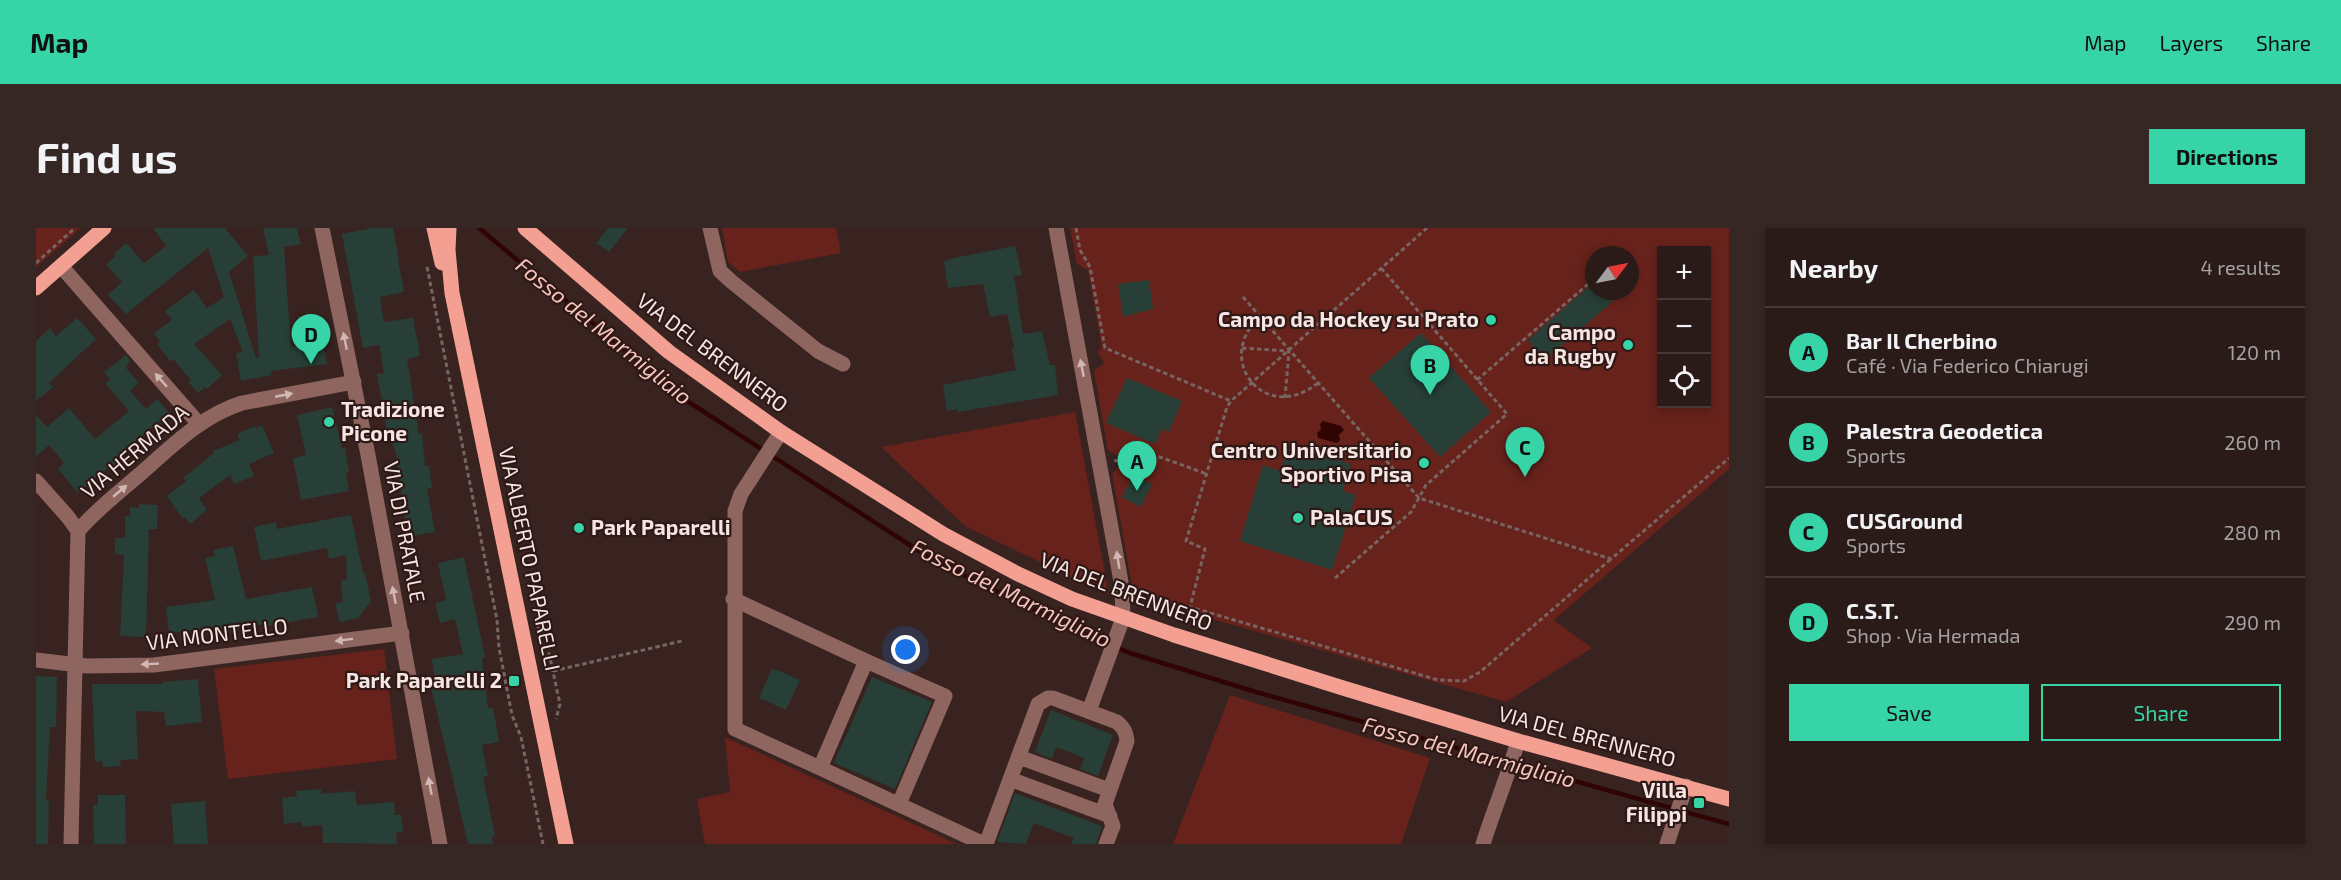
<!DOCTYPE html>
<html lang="en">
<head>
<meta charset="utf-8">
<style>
  :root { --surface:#2a1a18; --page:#362725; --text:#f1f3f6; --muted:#a5a1a2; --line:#463837; --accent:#36d4a7 }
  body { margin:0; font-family:"Exo 2",sans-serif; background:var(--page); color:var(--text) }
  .controls { position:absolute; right:18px; top:18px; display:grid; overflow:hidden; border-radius:0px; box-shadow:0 3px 9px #0003 }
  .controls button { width:54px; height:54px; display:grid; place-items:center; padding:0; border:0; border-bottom:2px solid var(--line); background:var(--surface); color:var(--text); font:30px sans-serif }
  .compass { position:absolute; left:1549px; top:18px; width:54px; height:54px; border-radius:50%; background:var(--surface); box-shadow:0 3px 9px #0003; rotate:58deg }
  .you { position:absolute; left:870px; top:422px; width:21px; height:21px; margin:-15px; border:4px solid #fff; border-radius:50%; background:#1a73e8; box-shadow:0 0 0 9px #1a73e833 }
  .badge { display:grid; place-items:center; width:39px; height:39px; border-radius:50%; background:var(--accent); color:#111; font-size:20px; font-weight:700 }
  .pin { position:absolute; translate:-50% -50px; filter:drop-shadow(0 2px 3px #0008) }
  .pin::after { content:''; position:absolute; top:32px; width:21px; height:18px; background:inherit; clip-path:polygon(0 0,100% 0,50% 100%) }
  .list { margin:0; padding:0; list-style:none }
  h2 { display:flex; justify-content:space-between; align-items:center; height:78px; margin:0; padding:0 24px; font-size:26px }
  h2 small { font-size:20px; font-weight:400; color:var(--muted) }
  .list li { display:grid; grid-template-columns:39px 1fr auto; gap:18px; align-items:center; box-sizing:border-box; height:90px; padding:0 24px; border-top:2px solid var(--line) }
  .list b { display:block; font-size:22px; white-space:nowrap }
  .list p { margin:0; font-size:20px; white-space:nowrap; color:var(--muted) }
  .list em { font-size:20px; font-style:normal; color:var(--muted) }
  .actions { display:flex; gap:12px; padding:18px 24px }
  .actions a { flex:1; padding:14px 0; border:2px solid var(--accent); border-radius:0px; text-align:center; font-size:21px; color:var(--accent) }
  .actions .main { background:var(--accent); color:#111 }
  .icon { flex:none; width:33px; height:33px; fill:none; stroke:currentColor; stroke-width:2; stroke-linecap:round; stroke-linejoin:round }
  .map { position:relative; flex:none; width:1693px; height:616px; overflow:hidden; border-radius:0px }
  header { display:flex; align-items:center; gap:36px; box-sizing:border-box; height:84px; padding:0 30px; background:var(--accent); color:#111 }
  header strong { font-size:28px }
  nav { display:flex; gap:33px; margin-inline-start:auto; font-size:21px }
  .intro { display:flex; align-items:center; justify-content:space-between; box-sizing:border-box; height:144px; padding:0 36px }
  h1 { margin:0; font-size:42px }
  .button { padding:15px 27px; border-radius:0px; background:var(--accent); color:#111; font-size:21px; font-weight:700 }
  main { display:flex; gap:36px; padding:0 36px }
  aside { flex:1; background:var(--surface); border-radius:0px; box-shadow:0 3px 9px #0003 }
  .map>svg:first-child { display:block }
  .green { fill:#67221b; fill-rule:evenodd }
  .water { fill:#300403 }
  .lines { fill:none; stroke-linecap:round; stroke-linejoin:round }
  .stream { stroke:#300403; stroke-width:4.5 }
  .building { fill:#273f36 }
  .path { stroke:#786562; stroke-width:3; stroke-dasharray:4.5 3; stroke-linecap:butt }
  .minor { stroke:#8e655f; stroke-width:15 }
  .major { stroke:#f3a093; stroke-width:15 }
  .oneway { fill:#d1b8b5 }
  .poi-dot { fill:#36d4a7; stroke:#2e1916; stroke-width:2 }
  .labels { text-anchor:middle; stroke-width:4.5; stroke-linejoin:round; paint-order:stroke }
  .poi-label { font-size:21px; font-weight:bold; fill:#f5e5e3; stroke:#2e1916; text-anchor:end }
  .street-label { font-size:21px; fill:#f5e5e3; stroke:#2e1916 }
  .water-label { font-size:22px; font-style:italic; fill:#f8c5bd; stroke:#2e1916 }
</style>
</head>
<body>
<header>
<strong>Map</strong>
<nav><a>Map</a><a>Layers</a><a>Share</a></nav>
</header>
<div class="intro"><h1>Find us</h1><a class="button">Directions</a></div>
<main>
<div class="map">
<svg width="1693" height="616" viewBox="0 0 1693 616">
  <rect width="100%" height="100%" fill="#382320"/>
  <path class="green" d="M0 0H45L0 39Z
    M686 0H800L805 25 704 44 692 34Z
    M1034 0H1693V241L1518 392 1556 420 1470 474 1098 369 1076 246 1083 238 1082 228 1072 222 1058 143 1068 135 1061 124 1066 120 1052 42 1041 36ZM1626 22H1670V176H1626ZM1558 27H1594V63H1558Z
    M1039 184 1069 345 1072 367 929 298 845 219Z
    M348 421 361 531 192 551 178 441Z
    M1194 467 1394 530 1365 616H1137Z
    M689 509 921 616H669L661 571 694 564Z"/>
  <path class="water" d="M1287 193 1305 198 1308 202 1303 207 1304 212 1301 215 1282 210 1281 205 1285 202 1284 196Z"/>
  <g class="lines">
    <path class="stream" d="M443 0 645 169 897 332 1046 405 1094 425 1220 464 1693 596"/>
  </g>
  <path class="building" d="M117 0H189L212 28 193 44 220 130 223 129 217 28 233 27 227 0H261L265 16 248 19 255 119 286 113 291 136 235 143 236 147 205 153 200 125 207 124 194 91 158 116 186 147 171 161 169 159 162 165 152 154 155 152 137 131 134 133 121 116 124 114 118 105 136 92 129 83 158 62 171 80 188 69 172 20 90 86 72 67 86 54 70 37 80 27 78 26 90 15 108 35 130 18Z
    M336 0H357L363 32H362L368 64 344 69 348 94 377 90 384 128 371 131 383 206H386L389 238H393L396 260 391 261 399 304 375 308 373 296 370 297 360 224 357 219 354 202 351 203 341 146 348 145 343 117 327 120 306 6Z
    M572 0H592L573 24 560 15Z
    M979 18 986 47 978 48 987 106 1006 103 1014 137H1019L1022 167 922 184V181L911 183 907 157 980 142 976 121 978 118 971 86 954 89 947 56 912 60 908 34 913 31Z
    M1113 52 1117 81 1087 89 1082 56Z
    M1558 54V63H1589L1509 132 1492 112Z
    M41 90 60 111 13 155 17 159 0 173V113L14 100 20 108Z
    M1385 105 1455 184 1404 229 1333 150Z
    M90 127 94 132 90 140 103 155 94 163 110 181 121 171 137 189 126 198 122 193 101 212 106 219 78 243 74 238 42 265 22 241 28 235 13 217 0 229V187L11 199 33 180 59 211 93 183 69 155 74 152 68 144Z
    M1091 150 1146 173 1133 204 1126 201 1119 216 1070 195Z
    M296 179 306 220H309L313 244 310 245 313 263 265 272 257 230 270 227 261 187Z
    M226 197 238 225 213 236 218 248 198 256 194 247 163 270 171 282 154 296 149 289 146 290 131 268 150 253 147 250 178 225 177 223 204 212 201 206 219 198 220 200Z
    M1252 216 1315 236 1307 263 1320 267 1296 342 1204 313 1227 237 1244 243Z
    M1097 247 1116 256 1105 279 1086 269Z
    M103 276 122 277 121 301H113L110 409 84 408 88 327 79 326V310H89V288H94V279L103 280Z
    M315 287 327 345H329L335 373 322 390 304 394 299 376 307 374 305 353 311 352 310 327 293 331 291 320 225 333 218 299 240 294 241 301Z
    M197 318 210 371 276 359 282 389 232 398V395L187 405V403L158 406V402L133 405 130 379 179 372 169 330 179 328 177 322Z
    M428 329 449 429 446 430 452 480 457 479 463 514 446 517 452 548 447 549 459 608 456 609 457 616H432L395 459 400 458 396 431 427 426 419 391 404 395 399 375 410 372 402 335Z
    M736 440 764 452 750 482 723 470Z
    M0 448 21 449 20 499H14L10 572 13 573 12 616H0Z
    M836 449 896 474 859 561 798 535Z
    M162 451 166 494 130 498 128 484 100 483 102 531 84 532 85 538 67 539 66 533 59 534 56 456H126V454Z
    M1015 482 1077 507 1062 548 1044 541 1048 530 1020 519 1016 531 999 524Z
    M285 561V566L319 563 321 577 358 574 359 587H365L367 604 360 605 361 616 287 615 286 597 266 599V594L248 596 246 570 261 568 260 563Z
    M979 565 1066 598 1060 616H1035L1038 610 998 595 990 616 961 614Z
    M62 567H89L90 616H58L57 577H62Z
    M169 573 172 616H138L135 576Z"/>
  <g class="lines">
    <path class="path" d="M1040 0 1044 22 1054 39 1069 120 1195 173
      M1391 0 1195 173 1191 179 1150 313 1169 321 1154 379 1402 452 1428 453 1444 444 1575 331
      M0 35 39 0
      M391 39 461 392 463 420 476 487 485 509 507 616
      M1207 69 1383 270 1575 331 1693 230
      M1224 89C1177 130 1228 198 1282 155
      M1206 120 1253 123 1249 170
      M1441 152 1558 51
      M1078 233 1107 228H1121L1171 246
      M1299 350 1375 284 1390 257 1471 186 1346 41
      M501 398 509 407 524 476 520 491
      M517 443 646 413"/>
    <path class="minor" d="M286 0 332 227 404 616
      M674 0 684 43 696 54 782 123 807 136
      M1020 0 1086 359 1087 390 1053 483
      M25 38 163 196
      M745 204 705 266 699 283V501L784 540
      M0 253 32 289 42 303
      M697 371 830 433 784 540 948 616
      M0 432 51 438 118 437 366 405
      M830 433 909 468 863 576
      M983 529 1073 562
      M974 551 1074 588
      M35 616 42 303C60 282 82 265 103 247 135 219 165 188 206 175L318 154
      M950 616 1002 476 1012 470H1017L1081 494C1088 500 1090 504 1091 513L1069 576 1077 598 1070 616
      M1447 616C1458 581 1472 548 1482 513
      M1631 616 1650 558"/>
    <path class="major" d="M398 0 406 35
      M413 0 412 22 416 65 530 616
      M489 0 633 124 745 204 907 306 980 345 1036 371 1138 407 1307 460 1482 513 1693 571
      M0 60 68 0"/>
  </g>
  <defs><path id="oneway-solid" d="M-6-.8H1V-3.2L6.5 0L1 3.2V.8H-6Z" transform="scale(1.5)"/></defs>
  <g class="oneway">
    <use href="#oneway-solid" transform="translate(309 113) rotate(-101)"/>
    <use href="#oneway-solid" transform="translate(1046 140) rotate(-101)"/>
    <use href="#oneway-solid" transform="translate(125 152) rotate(-131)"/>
    <use href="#oneway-solid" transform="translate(248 167) rotate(-11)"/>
    <use href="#oneway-solid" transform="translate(84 263) rotate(-40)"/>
    <use href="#oneway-solid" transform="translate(1082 332) rotate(-99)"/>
    <use href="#oneway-solid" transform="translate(358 367) rotate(-101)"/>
    <use href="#oneway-solid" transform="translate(308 412) rotate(173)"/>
    <use href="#oneway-solid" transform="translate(114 436) rotate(177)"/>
    <use href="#oneway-solid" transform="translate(394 558) rotate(-100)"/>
  </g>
  <g class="poi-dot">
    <circle cx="1455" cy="92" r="6"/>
    <circle cx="1592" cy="117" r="6"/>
    <circle cx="293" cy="194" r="6"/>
    <circle cx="1388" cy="235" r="6"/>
    <circle cx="1262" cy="290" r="6"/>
    <circle cx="543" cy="300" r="6"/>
    <rect x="472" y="447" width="12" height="12" rx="3"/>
    <rect x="1657" y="569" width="12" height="12" rx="3"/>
  </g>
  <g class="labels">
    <g class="poi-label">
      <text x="1443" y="99">Campo da Hockey su Prato</text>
      <text x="1580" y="112">Campo<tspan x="1580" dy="24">da Rugby</tspan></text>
      <text x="305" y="189" text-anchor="start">Tradizione<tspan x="305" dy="24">Picone</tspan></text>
      <text x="1376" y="230">Centro Universitario<tspan x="1376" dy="24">Sportivo Pisa</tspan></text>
      <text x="1274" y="297" text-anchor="start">PalaCUS</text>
      <text x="555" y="307" text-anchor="start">Park Paparelli</text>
      <text x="466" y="460">Park Paparelli 2</text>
      <text x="1651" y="570">Villa<tspan x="1651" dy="24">Filippi</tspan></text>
    </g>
    <g class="street-label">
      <text transform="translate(676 125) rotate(37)" y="7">VIA DEL BRENNERO</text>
      <text transform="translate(99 224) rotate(-40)" y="7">VIA HERMADA</text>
      <text transform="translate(368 304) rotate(79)" y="7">VIA DI PRATALE</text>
      <text transform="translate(493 331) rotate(78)" y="7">VIA ALBERTO PAPARELLI</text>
      <text transform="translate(1090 364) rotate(21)" y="7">VIA DEL BRENNERO</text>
      <text transform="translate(181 407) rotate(-7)" y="7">VIA MONTELLO</text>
      <text transform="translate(1551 509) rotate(15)" y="7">VIA DEL BRENNERO</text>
    </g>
    <g class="water-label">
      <text transform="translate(568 103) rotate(39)" y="8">Fosso del Marmigliaio</text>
      <text transform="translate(975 365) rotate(26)" y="8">Fosso del Marmigliaio</text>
      <text transform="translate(1433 524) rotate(15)" y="8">Fosso del Marmigliaio</text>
    </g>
  </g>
</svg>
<div class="controls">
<button>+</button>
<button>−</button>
<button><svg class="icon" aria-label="locate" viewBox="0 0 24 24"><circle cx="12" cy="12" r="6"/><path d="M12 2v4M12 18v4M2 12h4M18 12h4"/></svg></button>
</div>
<svg class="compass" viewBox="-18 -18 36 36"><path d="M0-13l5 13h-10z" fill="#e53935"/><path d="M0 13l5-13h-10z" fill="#a5a1a2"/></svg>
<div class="you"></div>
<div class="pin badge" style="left:1101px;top:263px">A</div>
<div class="pin badge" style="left:1394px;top:167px">B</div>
<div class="pin badge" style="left:1489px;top:249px">C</div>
<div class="pin badge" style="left:275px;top:136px">D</div>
</div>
<aside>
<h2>Nearby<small>4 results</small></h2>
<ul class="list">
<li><span class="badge">A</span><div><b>Bar Il Cherbino</b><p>Café · Via Federico Chiarugi</p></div><em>120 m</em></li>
<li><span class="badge">B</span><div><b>Palestra Geodetica</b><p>Sports</p></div><em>260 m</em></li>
<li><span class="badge">C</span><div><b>CUSGround</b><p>Sports</p></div><em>280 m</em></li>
<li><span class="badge">D</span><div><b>C.S.T.</b><p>Shop · Via Hermada</p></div><em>290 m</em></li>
</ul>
<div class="actions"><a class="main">Save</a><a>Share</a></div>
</aside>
</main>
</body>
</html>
